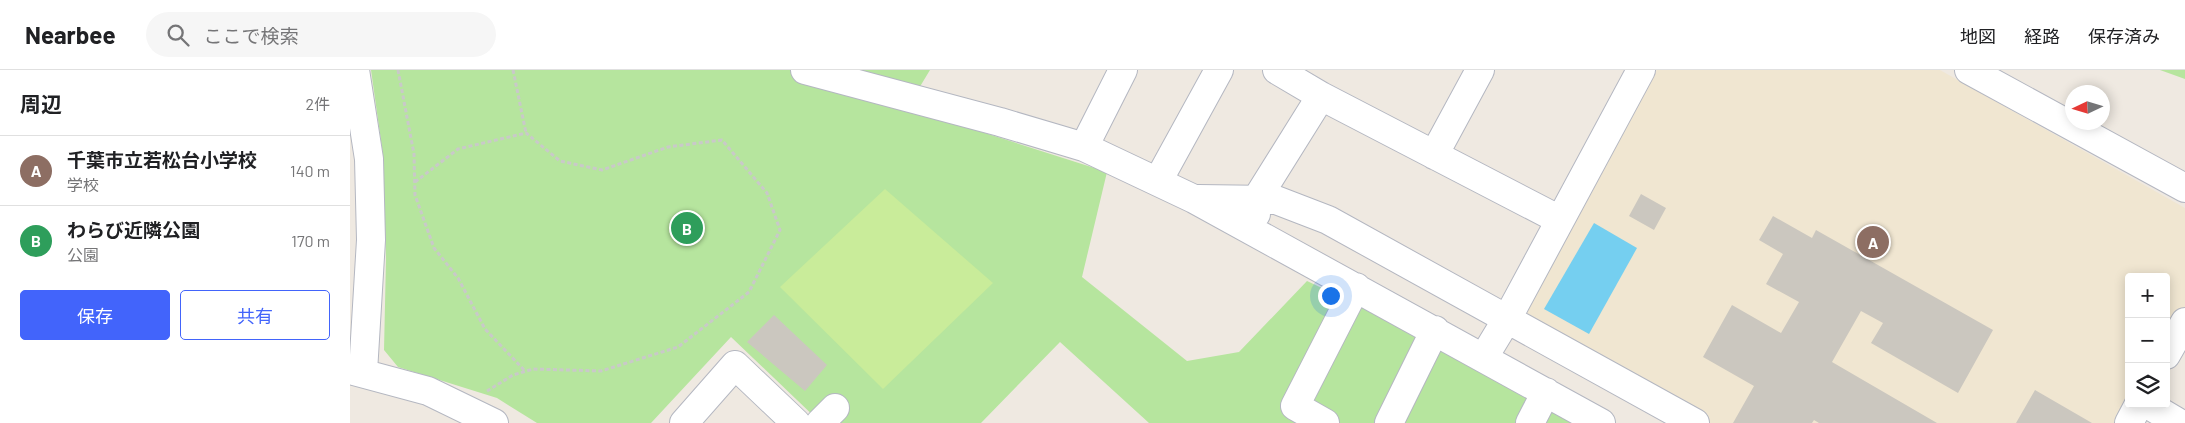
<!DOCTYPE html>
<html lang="ja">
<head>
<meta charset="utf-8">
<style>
  :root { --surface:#fff; --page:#f6f6f6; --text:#202124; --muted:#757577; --line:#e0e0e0; --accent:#4264fb }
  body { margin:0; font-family:Barlow,"Noto Sans JP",sans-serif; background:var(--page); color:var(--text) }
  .controls { position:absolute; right:15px; bottom:15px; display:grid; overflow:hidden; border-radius:5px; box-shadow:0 2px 12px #0003 }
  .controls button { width:45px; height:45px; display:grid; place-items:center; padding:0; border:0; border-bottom:1px solid var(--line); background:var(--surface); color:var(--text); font:25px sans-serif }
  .compass { position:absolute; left:1715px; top:15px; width:45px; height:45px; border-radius:50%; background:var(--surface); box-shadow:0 2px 12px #0003; rotate:266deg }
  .you { position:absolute; left:980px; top:225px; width:18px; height:18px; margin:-12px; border:4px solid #fff; border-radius:50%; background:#1a73e8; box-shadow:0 0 0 8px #1a73e833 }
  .badge { display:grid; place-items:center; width:32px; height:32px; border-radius:50%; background:var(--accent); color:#fff; font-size:16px; font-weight:700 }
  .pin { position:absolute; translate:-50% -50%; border:2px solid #fff; box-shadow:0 1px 5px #0006 }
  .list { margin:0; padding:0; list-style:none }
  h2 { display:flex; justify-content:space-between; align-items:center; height:65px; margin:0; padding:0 20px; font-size:21px }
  h2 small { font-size:16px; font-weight:400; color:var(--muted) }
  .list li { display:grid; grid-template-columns:32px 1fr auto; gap:15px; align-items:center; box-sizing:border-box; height:70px; padding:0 20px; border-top:1px solid var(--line) }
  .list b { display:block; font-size:19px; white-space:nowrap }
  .list p { margin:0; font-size:16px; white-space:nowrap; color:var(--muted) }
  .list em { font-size:16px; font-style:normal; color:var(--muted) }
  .actions { display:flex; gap:10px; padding:15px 20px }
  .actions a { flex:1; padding:11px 0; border:1px solid var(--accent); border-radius:5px; text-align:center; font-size:18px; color:var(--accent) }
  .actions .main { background:var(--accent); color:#fff }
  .icon { flex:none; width:28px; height:28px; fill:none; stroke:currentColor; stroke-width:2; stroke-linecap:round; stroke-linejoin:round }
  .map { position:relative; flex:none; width:1835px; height:353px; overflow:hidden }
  header { display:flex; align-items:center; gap:30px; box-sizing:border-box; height:70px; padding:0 25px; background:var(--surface); border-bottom:1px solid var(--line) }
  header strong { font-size:24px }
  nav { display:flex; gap:28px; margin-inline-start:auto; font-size:18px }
  .search { width:350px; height:45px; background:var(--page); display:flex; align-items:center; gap:12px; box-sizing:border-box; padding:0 18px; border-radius:28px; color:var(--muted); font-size:19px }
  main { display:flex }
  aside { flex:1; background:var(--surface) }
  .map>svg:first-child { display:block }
  .education { fill:#f0e6d1 }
  .green { fill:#b6e59e }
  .pitch { fill:#c9ec9a }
  .water { fill:#75cff0 }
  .building { fill:#cbc7bf }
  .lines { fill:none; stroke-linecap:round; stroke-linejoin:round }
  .minor-casing { stroke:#b4b7c1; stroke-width:30 }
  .path { stroke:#c9c9c9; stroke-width:3; stroke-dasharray:4 2.5; stroke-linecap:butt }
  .minor { stroke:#fff; stroke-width:28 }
</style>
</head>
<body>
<header>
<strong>Nearbee</strong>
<div class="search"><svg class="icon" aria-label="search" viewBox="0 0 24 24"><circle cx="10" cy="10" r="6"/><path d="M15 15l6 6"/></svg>ここで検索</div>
<nav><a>地図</a><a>経路</a><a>保存済み</a></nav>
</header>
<main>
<aside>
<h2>周辺<small>2件</small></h2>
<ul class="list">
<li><span class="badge" style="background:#8d6e63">A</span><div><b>千葉市立若松台小学校</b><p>学校</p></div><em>140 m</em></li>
<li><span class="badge" style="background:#2e9e5b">B</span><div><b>わらび近隣公園</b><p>公園</p></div><em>170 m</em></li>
</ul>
<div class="actions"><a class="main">保存</a><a>共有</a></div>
</aside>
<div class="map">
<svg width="1835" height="353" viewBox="0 0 1835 353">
  <rect width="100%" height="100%" fill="#efe9e1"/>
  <path class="education" d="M1307 0H1590L1835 138V244L1816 277V207H1779V334L1773 353H1356L1178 252 1174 238Z"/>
  <path class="green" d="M21 0H580L557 38 757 102 732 207 837 291 889 282 957 211 1121 288 1234 353H799L710 272 631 353H471L381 267 301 353H187L147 328 48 297 34 280 36 189 33 85Z
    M1810 0H1835V9Z"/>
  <path class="pitch" d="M535 119 643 213 533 319 430 217Z"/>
  <path class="water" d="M1244 153 1287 178 1239 264 1194 239Z"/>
  <path class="building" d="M1291 124 1316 138 1304 160 1279 146Z
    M1423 146 1462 168 1466 160 1643 260 1608 323 1521 273 1533 253 1511 241 1482 292 1587 353H1469L1464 350 1462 353H1383L1404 316 1353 287 1382 235 1431 263 1449 232 1416 214 1433 184 1409 170Z
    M424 245 477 295 455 321 397 272Z
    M1685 320 1742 353H1666Z"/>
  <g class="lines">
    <defs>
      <path id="minor" d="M5 0 19 89 21 170 13 302
        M455 0 650 52 734 77 844 129 1251 353
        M927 0 971 26 1210 150
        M1619 0 1835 118
        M734 77 773 0
        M1084 85 1130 0
        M808 111 869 0
        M848 129 926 130 978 150 1345 353
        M906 144V130L971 26
        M1816 285 1835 252
        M1134 287 1157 249 1291 0
        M0 300 78 321 144 353
        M1797 334 1829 353
        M334 353 385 295 446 353
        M470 353 485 338
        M975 353 945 336 1006 217
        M1039 353 1085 260
        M1180 353 1196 322
        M1779 353 1789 334"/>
    </defs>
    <use href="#minor" class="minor-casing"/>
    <path class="path" d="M48 0 64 84 65 125 84 178 108 208 135 259 175 301
      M163 0 176 63
      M65 112 108 79 176 63 210 91 252 100 318 77 372 70 417 123 430 160 399 222 328 277 251 301 183 299 163 305 137 321"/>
    <use href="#minor" class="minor"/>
  </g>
</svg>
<div class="controls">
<button>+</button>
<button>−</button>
<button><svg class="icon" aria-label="layers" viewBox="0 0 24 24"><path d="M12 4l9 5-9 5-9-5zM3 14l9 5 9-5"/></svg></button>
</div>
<svg class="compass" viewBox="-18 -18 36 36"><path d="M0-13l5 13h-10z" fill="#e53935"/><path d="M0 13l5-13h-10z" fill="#757577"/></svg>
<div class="you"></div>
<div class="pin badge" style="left:1523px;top:172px;background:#8d6e63">A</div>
<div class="pin badge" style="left:337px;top:158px;background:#2e9e5b">B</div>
</div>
</main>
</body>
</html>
